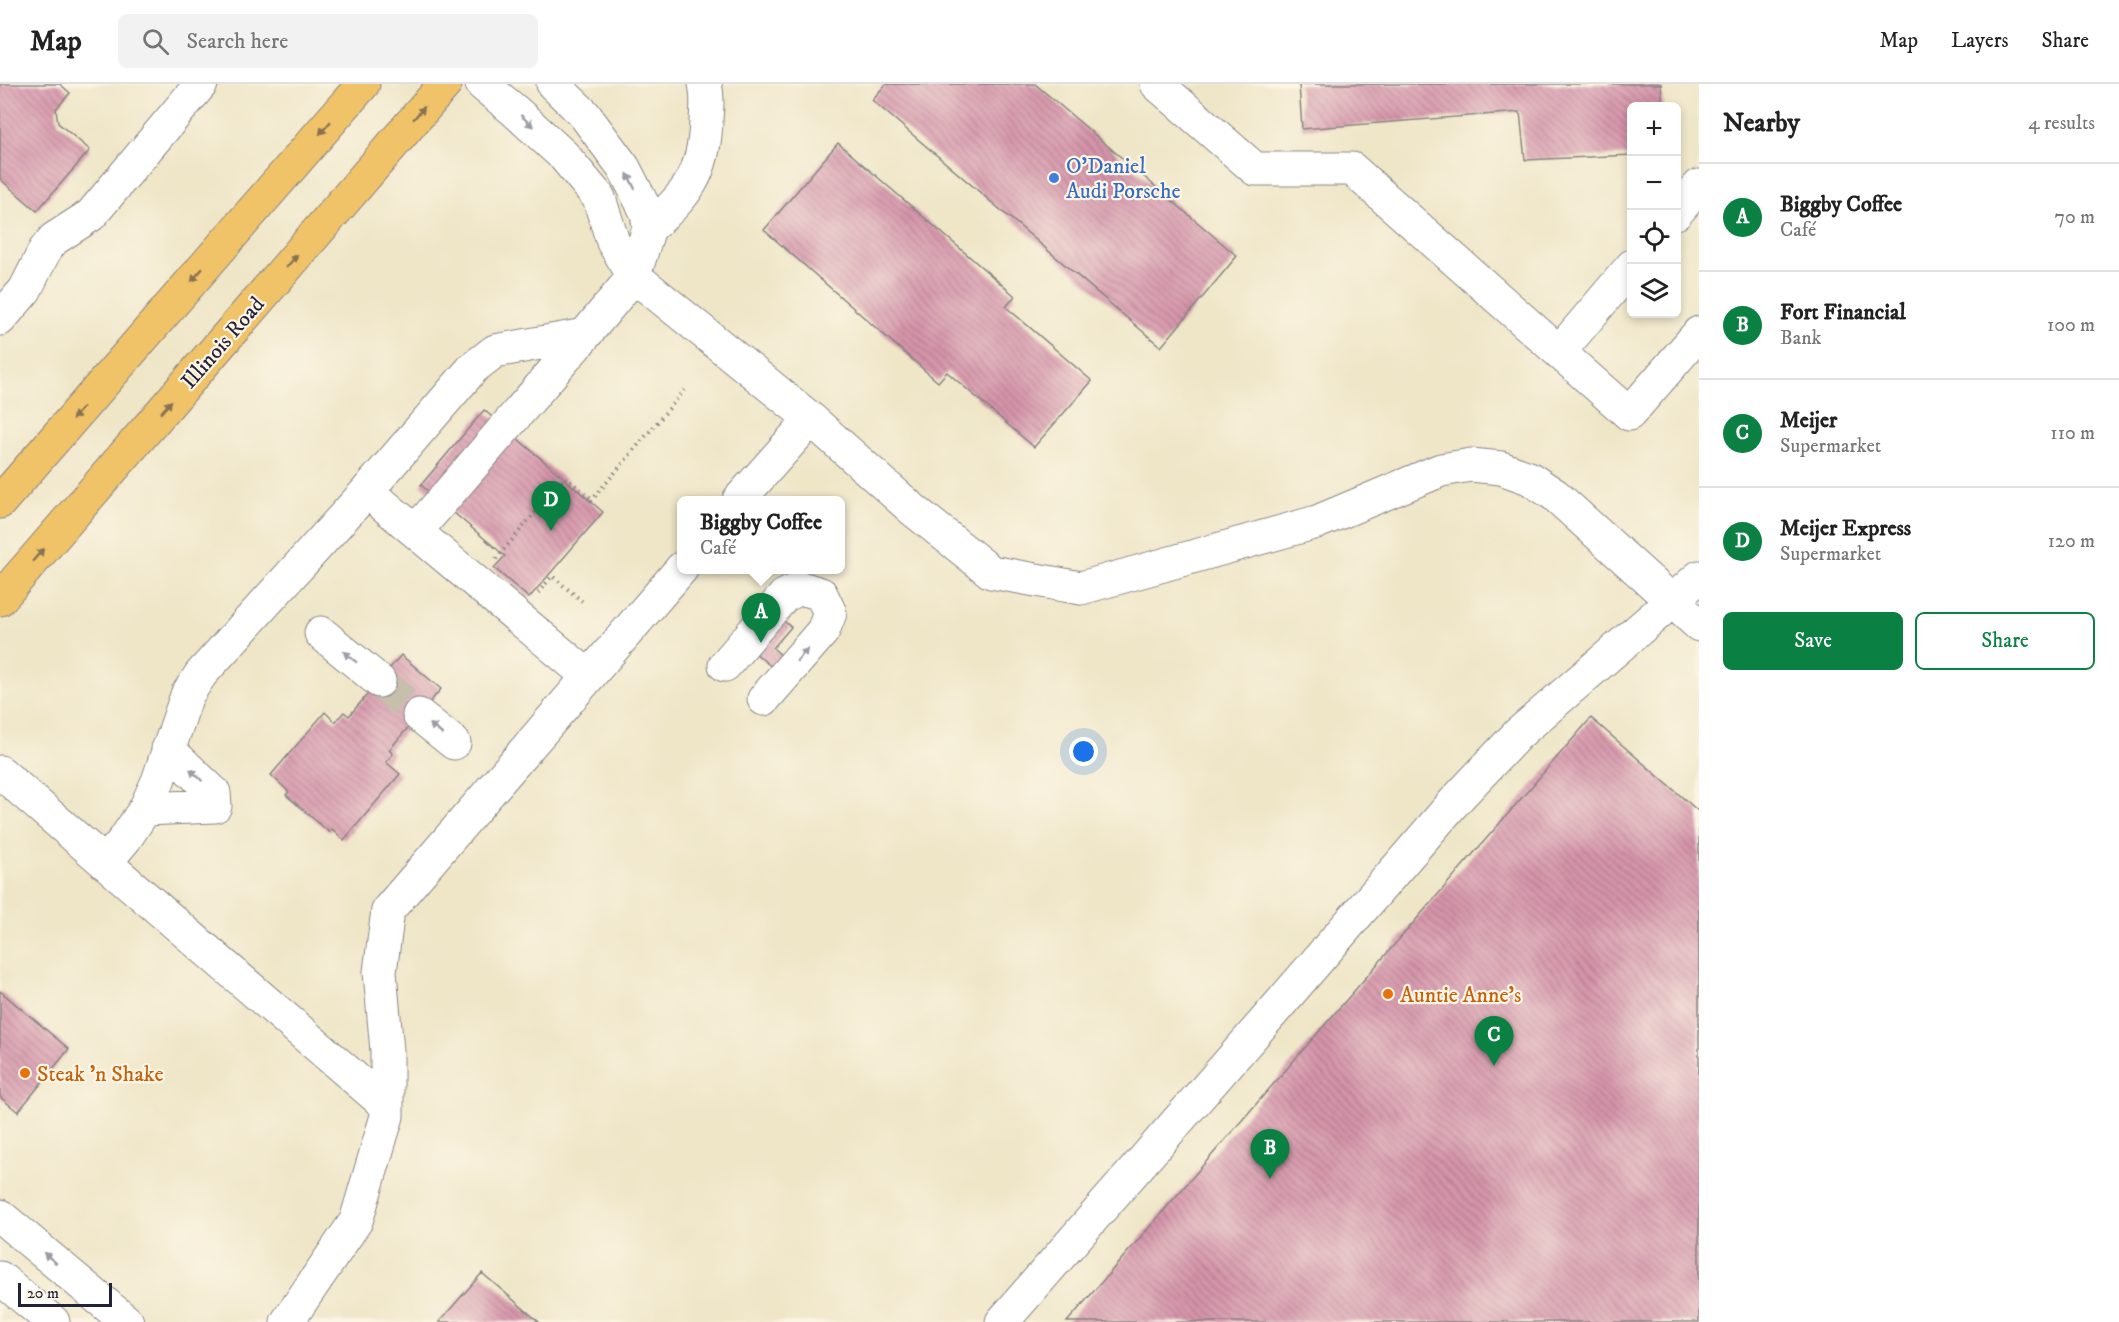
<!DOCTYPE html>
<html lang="en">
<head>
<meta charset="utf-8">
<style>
  :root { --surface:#fff; --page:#f2f2f2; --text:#222; --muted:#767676; --line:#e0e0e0; --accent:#0b8043 }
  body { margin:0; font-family:"IM FELL DW Pica",serif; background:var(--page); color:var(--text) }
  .controls { position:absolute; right:18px; top:18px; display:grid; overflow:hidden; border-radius:9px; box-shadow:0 3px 9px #0003 }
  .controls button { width:54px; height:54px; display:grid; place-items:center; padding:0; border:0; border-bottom:2px solid var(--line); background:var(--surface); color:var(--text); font:30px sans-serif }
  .scale { position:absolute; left:18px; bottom:15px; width:94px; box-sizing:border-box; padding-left:6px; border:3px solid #22223b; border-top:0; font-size:16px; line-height:21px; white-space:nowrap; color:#22223b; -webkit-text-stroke:4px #fcf5e5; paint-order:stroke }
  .you { position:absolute; left:1084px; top:668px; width:21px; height:21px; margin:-15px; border:4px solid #fff; border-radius:50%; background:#1a73e8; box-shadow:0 0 0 9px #1a73e833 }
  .badge { display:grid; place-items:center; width:39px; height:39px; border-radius:50%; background:var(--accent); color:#fff; font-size:20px; font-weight:700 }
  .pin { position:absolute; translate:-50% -50px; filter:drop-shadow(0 2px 3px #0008) }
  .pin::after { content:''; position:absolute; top:32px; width:21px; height:18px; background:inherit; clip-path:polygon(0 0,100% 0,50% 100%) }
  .popup { position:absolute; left:677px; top:412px; width:168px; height:78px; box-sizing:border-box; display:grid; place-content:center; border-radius:9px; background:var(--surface); filter:drop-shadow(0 2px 4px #0005); font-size:20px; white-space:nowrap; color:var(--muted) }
  .popup b { font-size:22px; color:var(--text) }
  .popup::after { content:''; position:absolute; left:50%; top:100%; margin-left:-12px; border:12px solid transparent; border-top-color:var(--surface) }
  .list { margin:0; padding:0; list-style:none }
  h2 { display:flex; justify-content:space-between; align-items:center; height:78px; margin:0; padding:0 24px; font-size:26px }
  h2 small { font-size:20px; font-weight:400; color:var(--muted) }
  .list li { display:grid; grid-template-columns:39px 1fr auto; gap:18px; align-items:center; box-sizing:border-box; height:108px; padding:0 24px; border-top:2px solid var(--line) }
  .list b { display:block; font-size:22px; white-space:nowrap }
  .list p { margin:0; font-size:20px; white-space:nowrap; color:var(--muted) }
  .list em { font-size:20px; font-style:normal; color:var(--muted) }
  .actions { display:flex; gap:12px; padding:18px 24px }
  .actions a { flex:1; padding:14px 0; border:2px solid var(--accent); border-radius:9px; text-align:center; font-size:21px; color:var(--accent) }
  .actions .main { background:var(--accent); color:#fff }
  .icon { flex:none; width:33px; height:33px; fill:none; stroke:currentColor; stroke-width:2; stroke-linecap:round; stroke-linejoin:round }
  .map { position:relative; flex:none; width:1699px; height:1238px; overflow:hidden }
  header { display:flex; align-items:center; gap:36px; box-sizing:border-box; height:84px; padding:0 30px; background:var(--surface); border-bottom:2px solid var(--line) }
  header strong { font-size:28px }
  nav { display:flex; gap:33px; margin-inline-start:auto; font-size:21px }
  .search { width:420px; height:54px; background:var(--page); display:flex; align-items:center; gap:15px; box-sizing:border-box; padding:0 21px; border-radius:9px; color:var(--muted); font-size:22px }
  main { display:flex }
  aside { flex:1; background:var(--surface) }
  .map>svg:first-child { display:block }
  .building { fill:url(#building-back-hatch) }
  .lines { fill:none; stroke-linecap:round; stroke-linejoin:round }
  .minor-tunnel { stroke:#c6bfac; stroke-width:33; stroke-dasharray:33 16; stroke-linecap:butt }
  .minor-casing { stroke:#888482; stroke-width:35 }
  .major-casing { stroke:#888482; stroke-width:35 }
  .path { stroke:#888482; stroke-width:4; stroke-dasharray:1.5 4.5; stroke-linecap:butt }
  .minor { stroke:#fff; stroke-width:33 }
  .major { stroke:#f0c369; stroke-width:33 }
  .oneway { fill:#897252 }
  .oneway2 { fill:#9c9ca7 }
  .shop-dot { fill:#3f7fe0; stroke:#fcf5e5; stroke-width:2 }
  .food-dot { fill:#e8710a; stroke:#fcf5e5; stroke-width:2 }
  .labels { text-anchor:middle; stroke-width:4.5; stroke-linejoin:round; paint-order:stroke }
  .shop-label { font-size:22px; fill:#366cbe; stroke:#fcf5e5; text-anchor:start }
  .street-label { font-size:22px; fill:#22223b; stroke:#fcf5e5 }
  .food-label { font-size:22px; fill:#c56008; stroke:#fcf5e5; text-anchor:start }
</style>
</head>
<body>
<header>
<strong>Map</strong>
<div class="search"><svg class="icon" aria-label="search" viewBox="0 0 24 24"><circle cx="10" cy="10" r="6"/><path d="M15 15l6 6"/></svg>Search here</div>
<nav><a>Map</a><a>Layers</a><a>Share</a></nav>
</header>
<main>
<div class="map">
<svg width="1699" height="1238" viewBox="0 0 1699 1238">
  <defs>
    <pattern id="building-back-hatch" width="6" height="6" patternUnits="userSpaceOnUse" patternTransform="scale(1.5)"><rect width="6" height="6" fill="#d694aa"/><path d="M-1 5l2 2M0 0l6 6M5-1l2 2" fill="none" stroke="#ad788c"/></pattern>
  </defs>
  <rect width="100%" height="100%" fill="#fcf5e5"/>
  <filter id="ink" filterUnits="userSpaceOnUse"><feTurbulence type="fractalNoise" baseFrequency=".0167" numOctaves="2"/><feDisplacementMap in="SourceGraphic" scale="12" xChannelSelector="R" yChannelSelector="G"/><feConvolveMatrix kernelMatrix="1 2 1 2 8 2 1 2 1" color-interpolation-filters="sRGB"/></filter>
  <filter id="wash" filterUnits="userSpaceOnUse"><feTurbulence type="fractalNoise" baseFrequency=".008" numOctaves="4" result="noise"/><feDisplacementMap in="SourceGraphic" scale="24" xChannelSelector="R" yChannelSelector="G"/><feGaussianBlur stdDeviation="1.35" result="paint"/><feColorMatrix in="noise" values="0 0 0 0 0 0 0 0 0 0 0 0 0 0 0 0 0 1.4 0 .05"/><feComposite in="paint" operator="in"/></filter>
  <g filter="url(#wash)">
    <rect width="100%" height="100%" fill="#efe6c8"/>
    <g id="blocks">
      <path class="building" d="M0 0H60L70 9 56 25 58 39 90 66 37 127 0 95Z
        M886 0H1035L1237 172 1161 263 872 16Z
        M1299 0H1661L1663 22H1632V71L1525 76 1520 28 1302 45Z
        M838 59 1015 212 1006 223 1092 297 1034 363 947 288 938 298 764 146Z
        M484 326 603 428 529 514 494 484 505 472 421 401Z
        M778 532 791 543 773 564 783 573 773 584 737 554Z
        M401 571 441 605 389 666 393 670 386 678 400 690 344 756 332 745 329 748 286 711 289 708 271 691 325 628 335 638 344 628 349 632Z
        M1591 634 1697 726 1699 724V1238H1067Z
        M0 907 69 965 18 1028 0 1013Z
        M482 1189 539 1238H439Z"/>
    </g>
  </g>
  <g filter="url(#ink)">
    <use href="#blocks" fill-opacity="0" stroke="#888482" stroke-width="1.5"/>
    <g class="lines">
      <path class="minor-tunnel" d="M379 597 419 631"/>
      <defs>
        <path id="minor" d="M482 0 515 27 564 72 599 114 613 158 634 192 811 335 739 416
          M1157 0 1255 85H1352L1559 268 1632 182
          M1676 129 1699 102
          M649 144C688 110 704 90 706 37 707 24 708 13 705 0
          M0 235 25 206 45 166 54 155 91 131 201 0
          M1559 268 1629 330 1699 249
          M811 335 911 424 991 488 1081 504 1317 438 1441 386 1471 381 1501 384 1529 394 1555 411 1672 517 1518 650 1455 717 1273 928 1002 1238
          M367 407 588 592
          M416 447 585 251
          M1699 493 1672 517 1699 541
          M321 549 379 597
          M725 581 784 512 801 504 821 510 830 529 823 547 764 615
          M419 631 454 659
          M0 688 387 1022
          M145 725 215 722 214 709 168 665
          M105 779 125 755 145 725 158 697 187 611 201 590 367 407 473 284 495 267 585 251 634 192 649 144 647 129 624 84 584 30 553 0
          M0 1132 127 1238
          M0 1194 53 1238
          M287 1238 356 1137 387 1032V967L380 888 388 826 682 484"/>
        <path id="major" d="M0 418 363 0
          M0 515 445 0"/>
      </defs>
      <use href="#minor" class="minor-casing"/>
      <use href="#major" class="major-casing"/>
      <path class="path" d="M591 417 687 303
        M496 475 565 393 592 415
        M538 509 552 492 582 517"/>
      <use href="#minor" class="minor"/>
      <use href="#major" class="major"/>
    </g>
    <defs><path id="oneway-solid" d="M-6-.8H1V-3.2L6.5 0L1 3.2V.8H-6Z" transform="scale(1.5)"/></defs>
    <g class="oneway">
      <use href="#oneway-solid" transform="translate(419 29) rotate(-49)"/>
      <use href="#oneway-solid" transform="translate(325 44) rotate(131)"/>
      <use href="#oneway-solid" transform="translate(292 177) rotate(-49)"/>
      <use href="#oneway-solid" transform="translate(197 191) rotate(131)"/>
      <use href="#oneway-solid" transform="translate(166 323) rotate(-49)"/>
      <use href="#oneway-solid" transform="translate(78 329) rotate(131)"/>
      <use href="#oneway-solid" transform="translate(38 471) rotate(-49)"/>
    </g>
    <g class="oneway2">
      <use href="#oneway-solid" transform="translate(527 37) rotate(43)"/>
      <use href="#oneway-solid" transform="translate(631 97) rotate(-117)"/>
      <use href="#oneway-solid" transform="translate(802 571) rotate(-49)"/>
      <use href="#oneway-solid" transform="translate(350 573) rotate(-141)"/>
      <use href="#oneway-solid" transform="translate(436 645) rotate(-140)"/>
      <use href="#oneway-solid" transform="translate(196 691) rotate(-136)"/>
      <use href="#oneway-solid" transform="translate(50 1174) rotate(-140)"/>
    </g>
  </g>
  <circle class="shop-dot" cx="1054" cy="94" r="6"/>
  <g class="food-dot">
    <circle cx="1388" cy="910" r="6"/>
    <circle cx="25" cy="989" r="6"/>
  </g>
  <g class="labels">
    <g class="shop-label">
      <text x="1066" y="89">O'Daniel<tspan x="1066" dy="25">Audi Porsche</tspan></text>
    </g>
    <g class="street-label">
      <text transform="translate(222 258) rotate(-49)" y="8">Illinois Road</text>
    </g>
    <g class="food-label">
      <text x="1400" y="918">Auntie Anne's</text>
      <text x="37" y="997">Steak 'n Shake</text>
    </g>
  </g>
</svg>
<div class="controls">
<button>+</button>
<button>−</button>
<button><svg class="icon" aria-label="locate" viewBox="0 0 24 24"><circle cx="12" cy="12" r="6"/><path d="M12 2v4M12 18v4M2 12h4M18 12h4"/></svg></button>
<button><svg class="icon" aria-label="layers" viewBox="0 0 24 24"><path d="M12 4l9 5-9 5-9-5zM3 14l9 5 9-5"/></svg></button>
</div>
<div class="scale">20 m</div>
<div class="you"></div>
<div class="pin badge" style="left:761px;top:559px">A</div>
<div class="popup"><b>Biggby Coffee</b>Café</div>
<div class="pin badge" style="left:1270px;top:1095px">B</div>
<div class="pin badge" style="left:1494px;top:982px">C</div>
<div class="pin badge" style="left:551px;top:447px">D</div>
</div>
<aside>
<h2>Nearby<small>4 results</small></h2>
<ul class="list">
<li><span class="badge">A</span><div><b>Biggby Coffee</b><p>Café</p></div><em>70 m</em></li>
<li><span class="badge">B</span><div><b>Fort Financial</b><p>Bank</p></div><em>100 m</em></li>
<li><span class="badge">C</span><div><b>Meijer</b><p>Supermarket</p></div><em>110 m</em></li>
<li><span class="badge">D</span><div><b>Meijer Express</b><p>Supermarket</p></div><em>120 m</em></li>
</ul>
<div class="actions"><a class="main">Save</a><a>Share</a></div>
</aside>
</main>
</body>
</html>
